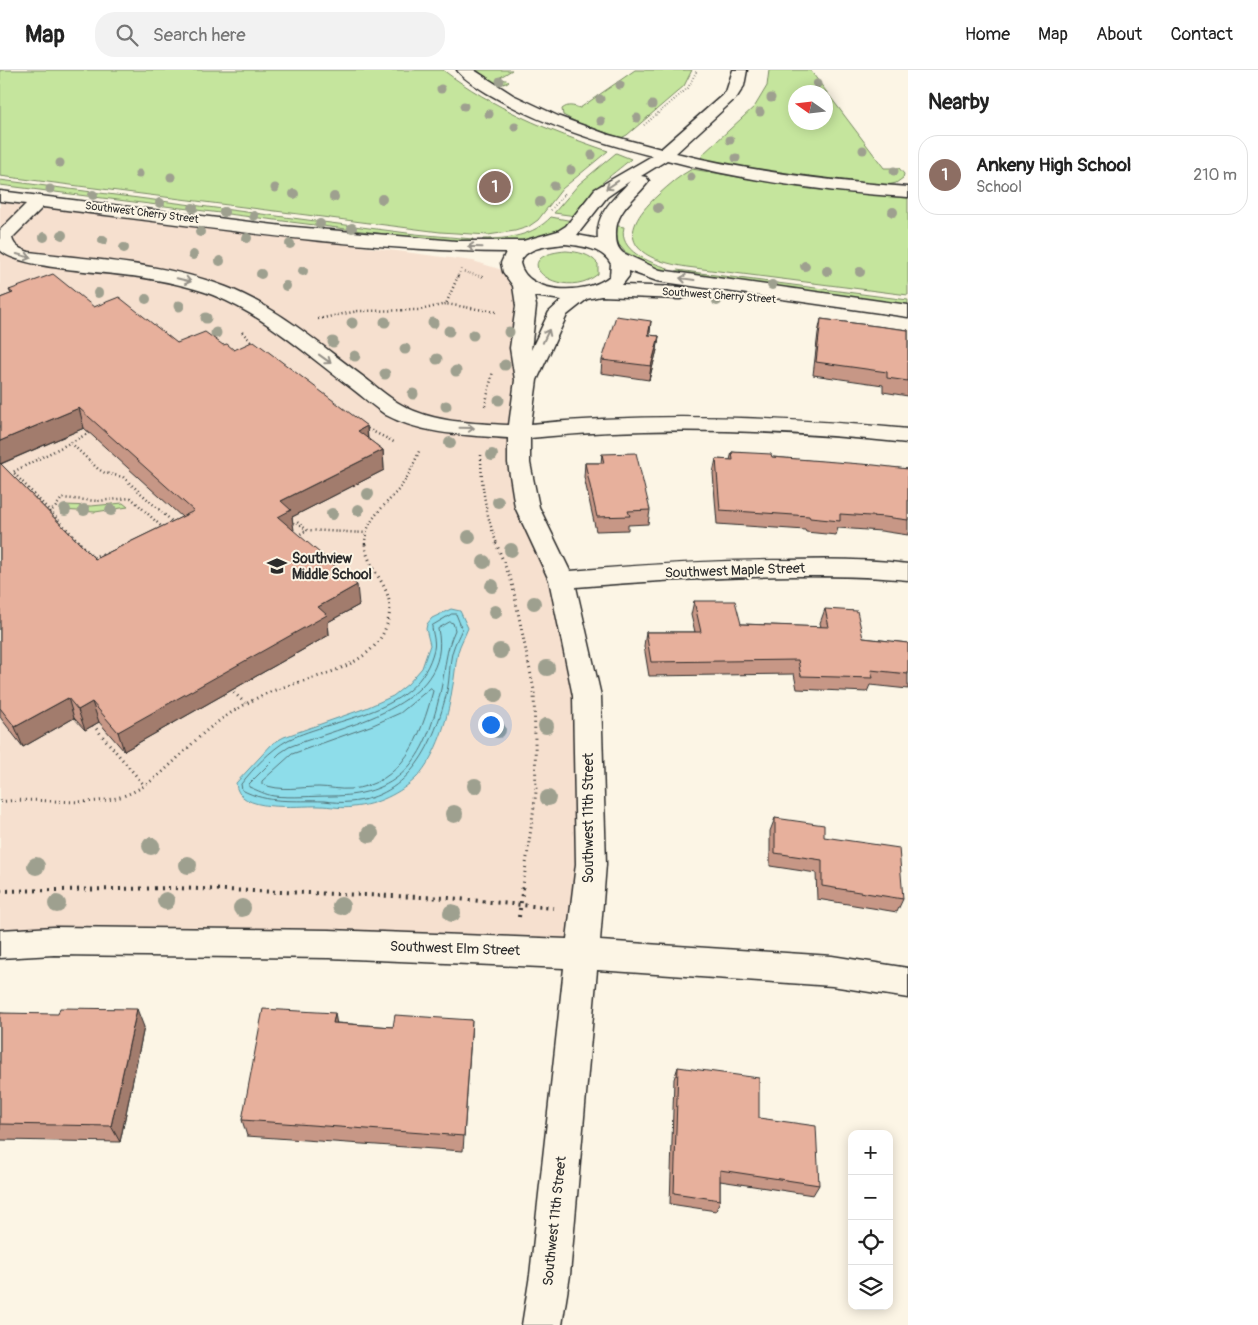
<!DOCTYPE html>
<html lang="en">
<head>
<meta charset="utf-8">
<style>
  :root { --surface:#fff; --page:#f2f2f2; --text:#222; --muted:#767676; --line:#e0e0e0; --accent:#db2777 }
  body { margin:0; font-family:Pangolin,sans-serif; background:var(--page); color:var(--text) }
  .controls { position:absolute; right:15px; bottom:15px; display:grid; overflow:hidden; border-radius:10px; box-shadow:0 2px 12px #0003 }
  .controls button { width:45px; height:45px; display:grid; place-items:center; padding:0; border:0; border-bottom:1px solid var(--line); background:var(--surface); color:var(--text); font:25px sans-serif }
  .compass { position:absolute; left:788px; top:15px; width:45px; height:45px; border-radius:50%; background:var(--surface); box-shadow:0 2px 12px #0003; rotate:284deg }
  .you { position:absolute; left:490px; top:654px; width:18px; height:18px; margin:-12px; border:4px solid #fff; border-radius:50%; background:#1a73e8; box-shadow:0 0 0 8px #1a73e833 }
  .badge { display:grid; place-items:center; width:32px; height:32px; border-radius:50%; background:var(--accent); color:#fff; font-size:16px; font-weight:700 }
  .pin { position:absolute; translate:-50% -50%; border:2px solid #fff; box-shadow:0 1px 5px #0006 }
  .list { margin:0; padding:0; list-style:none }
  h2 { display:flex; justify-content:space-between; align-items:center; height:65px; margin:0; padding:0 20px; font-size:21px }
  h2 small { font-size:16px; font-weight:400; color:var(--muted) }
  .list li { display:grid; grid-template-columns:32px 1fr auto; gap:15px; align-items:center; box-sizing:border-box; height:80px; margin:0 10px 10px; padding:0 10px; border:1px solid var(--line); border-radius:20px }
  .list b { display:block; font-size:19px; white-space:nowrap }
  .list p { margin:0; font-size:16px; white-space:nowrap; color:var(--muted) }
  .list em { font-size:16px; font-style:normal; color:var(--muted) }
  .icon { flex:none; width:28px; height:28px; fill:none; stroke:currentColor; stroke-width:2; stroke-linecap:round; stroke-linejoin:round }
  .map { position:relative; flex:none; width:908px; height:1255px; overflow:hidden }
  header { display:flex; align-items:center; gap:30px; box-sizing:border-box; height:70px; padding:0 25px; background:var(--surface); border-bottom:1px solid var(--line) }
  header strong { font-size:24px }
  nav { display:flex; gap:28px; margin-inline-start:auto; font-size:18px }
  .search { width:350px; height:45px; background:var(--page); display:flex; align-items:center; gap:12px; box-sizing:border-box; padding:0 18px; border-radius:20px; color:var(--muted); font-size:19px }
  main { display:flex }
  aside { flex:1; background:var(--surface) }
  .map>svg:first-child { display:block }
  .built { fill:#f6e0cf }
  .green { fill:#c5e59d; stroke:#788864; fill-rule:evenodd }
  .water { fill:#8eddea; stroke:#66969e }
  .lines { fill:none; stroke-linecap:round; stroke-linejoin:round }
  .shore { stroke:#537277; stroke-width:1 }
  .minor-casing { stroke:#2b2b2b; stroke-width:3 }
  .path-far3 { stroke:#2b2b2b; stroke-width:2; stroke-dasharray:0.5 2.5; stroke-linecap:butt }
  .path-far2 { stroke:#2b2b2b; stroke-width:2.5; stroke-dasharray:1 3; stroke-linecap:butt }
  .path-far1 { stroke:#2b2b2b; stroke-width:3; stroke-dasharray:1 4; stroke-linecap:butt }
  .path { stroke:#2b2b2b; stroke-width:4; stroke-dasharray:2 5; stroke-linecap:butt }
  .minor { fill:#fcf5e5; fill-rule:evenodd }
  .tree { fill:#9ea08f }
  .wall { fill:#c79786; stroke:#2b2b2b; fill-rule:evenodd }
  .shaded-wall { fill:#a27b6d; stroke:#2b2b2b }
  .building { fill:#e7b09c; stroke:#2b2b2b }
  .oneway { stroke:#949088 }
  .labels { text-anchor:middle; stroke-width:4; stroke-linejoin:round; paint-order:stroke }
  .far-street-label { font-size:11px; fill:#2b2b2b; stroke:#fcf5e5 }
  .poi-label { font-size:14px; font-weight:bold; fill:#2b2b2b; stroke:#fcf5e5; text-anchor:start }
  .street-label { font-size:14px; fill:#2b2b2b; stroke:#fcf5e5 }
</style>
</head>
<body>
<header>
<strong>Map</strong>
<div class="search"><svg class="icon" aria-label="search" viewBox="0 0 24 24"><circle cx="10" cy="10" r="6"/><path d="M15 15l6 6"/></svg>Search here</div>
<nav><a>Home</a><a>Map</a><a>About</a><a>Contact</a></nav>
</header>
<main>
<div class="map">
<svg width="908" height="1255" viewBox="0 0 908 1255">
  <rect width="100%" height="100%" fill="#fcf5e5"/>
  <filter id="ink" filterUnits="userSpaceOnUse"><feTurbulence type="fractalNoise" baseFrequency=".02" numOctaves="2"/><feDisplacementMap in="SourceGraphic" scale="10" xChannelSelector="R" yChannelSelector="G"/><feConvolveMatrix kernelMatrix="1 2 1 2 8 2 1 2 1" color-interpolation-filters="sRGB"/></filter>
  <g filter="url(#ink)">
    <path class="built" d="M0 126 283 161 344 174 473 191 512 203 517 209 519 362 587 626 581 885 0 874Z"/>
    <path class="green" d="M0 0H443C493 38 549 61 608 81L562 119 538 150 528 157 515 161 488 165 440 162 0 106Z
      M477 0H512L499 8 509 11C499 20 486 7 477 0Z
      M635 0H692L684 16 627 65 621 68 578 53 563 45 562 39C568 34 573 36 580 38Z
      M769 0H810L884 98H899L904 104 903 108 896 113 888 115 868 114 749 99 701 89 703 84 755 36 767 16ZM796 22H826V52H796Z
      M616 83 631 89C611 106 586 122 576 146L554 143 579 114Z
      M692 99 809 119 908 128V225L687 197C635 189 612 167 658 125 669 115 679 106 692 99Z
      M0 110 415 164 473 169 471 174 448 172 0 115Z
      M551 147 573 151C548 171 512 172 481 174L483 169C508 169 533 166 551 147Z
      M613 155 624 157C618 181 649 192 668 198L666 203 625 182 616 171Z
      M566 181C579 182 590 184 598 194V204C561 234 501 186 566 181Z
      M677 200 908 230V235L676 205Z
      M123 433 128 437 95 442 61 440 65 435 91 436Z"/>
    <path class="water" d="M451 539 460 541 468 558C465 566 460 574 458 582 455 595 455 607 452 620 448 648 437 685 417 707 401 723 376 735 353 737 342 739 330 736 319 736 298 735 237 744 236 713L273 673 284 667 366 638 393 626 408 614 422 598 430 575 426 559 427 554 432 548Z"/>
    <g class="lines">
      <path class="shore" d="M452 544H456L462 559C459 566 455 573 453 580 449 593 450 608 447 621 435 673 410 727 350 732 341 733 332 732 324 731 295 730 268 734 242 720L241 714C254 698 270 680 288 670 337 646 418 646 434 579 436 571 432 563 432 556Z
        M450 552 453 553 455 560C445 582 446 596 441 619 427 684 405 726 331 726 313 726 292 728 274 726 266 725 257 720 249 717V714L280 683 289 677C341 656 455 637 438 559Z
        M431 618 433 621C421 666 403 715 350 719 340 720 329 717 319 717 299 717 281 722 262 714V711L292 684 373 655 400 643Z"/>
      <defs>
        <path id="minor" d="M457 0H474L513 25 560 47 609 65 661 79 726 22 733 0H747L744 16 737 27 676 83C752 102 830 111 908 117V127C827 122 746 111 667 90L641 106 646 107 649 111C636 129 615 140 616 165 616 172 617 178 623 183L660 200 908 235V247L657 211 629 201V206L622 215 680 217 687 219 690 223 687 227 680 229 601 226 587 229 567 245 537 310 531 354C657 342 783 347 908 359V373C782 360 656 355 530 368V393L539 437 570 501C643 495 717 490 790 490 830 489 869 489 908 494V510C870 506 832 506 794 506 721 507 649 511 576 517L601 626 606 794 600 871 832 886 908 898V928L832 916 597 900 570 1205 562 1255H522L530 1205 564 898 329 888 54 885 0 888V860L54 857 329 860 567 869 576 794 573 626 549 510 515 437 508 393V368C467 365 423 365 386 345 374 337 362 326 350 317 307 285 264 245 213 225 190 216 164 211 139 207 110 202 18 199 0 180V160L26 134 0 131V121L283 156 456 171H523L558 161 566 156 595 119 652 86C594 71 538 53 487 23 478 17 463 9 457 0ZM630 111C614 129 595 143 598 169L577 165 607 127ZM43 137C197 156 351 180 506 182L501 193 503 202 513 216 516 236 510 278 515 310 509 355C473 353 434 353 402 335 389 328 377 317 365 308 321 276 278 237 226 217 165 193 94 190 29 182 21 179 14 177 12 168ZM565 174C581 176 603 178 611 194L610 206C588 225 527 226 520 193 526 176 550 176 565 174ZM534 226 562 230 549 242 531 280 536 236Z"/>
      </defs>
      <use href="#minor" class="minor-casing"/>
      <path class="path-far3" d="M644 55 688 18 697 0
        M551 140 565 123
        M464 202 484 207
        M457 208 461 199"/>
      <path class="path-far2" d="M458 206 446 234 496 242
        M482 206 484 207
        M318 249 358 241 420 240 446 234
        M242 262 253 274
        M485 336 493 301
        M364 357 396 373
        M71 373 98 399 105 403 123 407 175 454
        M481 385C481 415 486 446 497 474
        M49 442 55 438 62 428 97 431 131 428 163 458
        M290 455 297 452 307 460 366 463
        M297 466 307 460
        M81 474 13 402 93 361
        M365 474C365 447 388 435 402 415 410 404 415 391 420 379"/>
      <path class="path-far1" d="M79 473 94 488
        M496 473 512 513 534 620 536 722 523 816
        M92 487 112 482
        M230 619 246 634
        M93 655 144 715
        M0 732C40 726 82 738 120 727 156 716 179 684 206 661 222 648 239 637 257 628 300 605 378 605 389 546 395 517 366 500 365 473"/>
      <path class="path" d="M0 821 172 818 449 828 553 838
        M519 847 523 815"/>
      <use href="#minor" class="minor"/>
    </g>
    <g class="tree">
      <circle cx="500" cy="11" r="4.5"/>
      <circle cx="817" cy="14" r="4.5"/>
      <circle cx="620" cy="15" r="4.5"/>
      <circle cx="441" cy="19" r="4.5"/>
      <circle cx="771" cy="28" r="4.5"/>
      <circle cx="600" cy="29" r="4.5"/>
      <circle cx="652" cy="35" r="4.5"/>
      <circle cx="464" cy="36" r="4.5"/>
      <circle cx="760" cy="42" r="4.5"/>
      <circle cx="489" cy="44" r="4.5"/>
      <circle cx="637" cy="48" r="4.5"/>
      <circle cx="601" cy="51" r="4.5"/>
      <circle cx="515" cy="57" r="4.5"/>
      <circle cx="730" cy="70" r="4.5"/>
      <circle cx="863" cy="80" r="4.5"/>
      <circle cx="592" cy="85" r="4.5"/>
      <circle cx="736" cy="88" r="4.5"/>
      <circle cx="60" cy="93" r="4.5"/>
      <circle cx="571" cy="100" r="4.5"/>
      <circle cx="894" cy="101" r="4.5"/>
      <circle cx="139" cy="104" r="4.5"/>
      <circle cx="171" cy="107" r="4.5"/>
      <circle cx="691" cy="107" r="4.5"/>
      <circle cx="554" cy="116" r="4.5"/>
      <circle cx="275" cy="118" r="4.5"/>
      <circle cx="50" cy="119" r="4.5"/>
      <circle cx="294" cy="124" r="5"/>
      <circle cx="93" cy="125" r="5"/>
      <circle cx="334" cy="127" r="5"/>
      <circle cx="382" cy="129" r="5"/>
      <circle cx="540" cy="132" r="5"/>
      <circle cx="160" cy="133" r="5"/>
      <circle cx="193" cy="138" r="5"/>
      <circle cx="658" cy="138" r="5"/>
      <circle cx="224" cy="142" r="5"/>
      <circle cx="893" cy="142" r="5"/>
      <circle cx="254" cy="146" r="5"/>
      <circle cx="320" cy="154" r="5"/>
      <circle cx="352" cy="158" r="5"/>
      <circle cx="200" cy="162" r="5"/>
      <circle cx="62" cy="165" r="5"/>
      <circle cx="44" cy="167" r="5"/>
      <circle cx="247" cy="168" r="5"/>
      <circle cx="103" cy="170" r="5"/>
      <circle cx="290" cy="174" r="5"/>
      <circle cx="124" cy="178" r="5"/>
      <circle cx="193" cy="185" r="5"/>
      <circle cx="220" cy="191" r="5"/>
      <circle cx="805" cy="196" r="5"/>
      <circle cx="303" cy="201" r="5"/>
      <circle cx="827" cy="201" r="5"/>
      <circle cx="860" cy="202" r="5"/>
      <circle cx="261" cy="204" r="5"/>
      <circle cx="772" cy="215" r="5"/>
      <circle cx="286" cy="216" r="5"/>
      <circle cx="98" cy="223" r="5"/>
      <circle cx="146" cy="229" r="5"/>
      <circle cx="717" cy="231" r="5"/>
      <circle cx="179" cy="236" r="5.5"/>
      <circle cx="206" cy="248" r="5.5"/>
      <circle cx="385" cy="252" r="5.5"/>
      <circle cx="352" cy="253" r="5.5"/>
      <circle cx="433" cy="253" r="5.5"/>
      <circle cx="449" cy="261" r="5.5"/>
      <circle cx="509" cy="262" r="5.5"/>
      <circle cx="216" cy="263" r="5.5"/>
      <circle cx="473" cy="265" r="5.5"/>
      <circle cx="333" cy="272" r="5.5"/>
      <circle cx="405" cy="279" r="5.5"/>
      <circle cx="355" cy="286" r="5.5"/>
      <circle cx="437" cy="289" r="5.5"/>
      <circle cx="505" cy="295" r="5.5"/>
      <circle cx="456" cy="301" r="5.5"/>
      <circle cx="385" cy="304" r="5.5"/>
      <circle cx="413" cy="324" r="5.5"/>
      <circle cx="499" cy="330" r="5.5"/>
      <circle cx="446" cy="336" r="5.5"/>
      <circle cx="450" cy="373" r="6"/>
      <circle cx="492" cy="385" r="6"/>
      <circle cx="368" cy="424" r="6"/>
      <circle cx="498" cy="432" r="6"/>
      <circle cx="65" cy="440" r="6"/>
      <circle cx="84" cy="440" r="6"/>
      <circle cx="111" cy="440" r="6"/>
      <circle cx="358" cy="440" r="6"/>
      <circle cx="332" cy="444" r="6"/>
      <circle cx="469" cy="467" r="7"/>
      <circle cx="511" cy="480" r="7"/>
      <circle cx="484" cy="492" r="7"/>
      <circle cx="492" cy="516" r="7"/>
      <circle cx="534" cy="533" r="7"/>
      <circle cx="495" cy="542" r="7"/>
      <circle cx="500" cy="581" r="8"/>
      <circle cx="547" cy="598" r="8"/>
      <circle cx="495" cy="625" r="8"/>
      <circle cx="546" cy="656" r="8"/>
      <circle cx="498" cy="660" r="8"/>
      <circle cx="475" cy="716" r="8"/>
      <circle cx="548" cy="728" r="8"/>
      <circle cx="454" cy="744" r="9"/>
      <circle cx="370" cy="764" r="9"/>
      <circle cx="151" cy="776" r="9"/>
      <circle cx="188" cy="795" r="9"/>
      <circle cx="36" cy="796" r="9"/>
      <circle cx="166" cy="831" r="9"/>
      <circle cx="57" cy="834" r="9"/>
      <circle cx="341" cy="836" r="9"/>
      <circle cx="242" cy="838" r="9"/>
      <circle cx="452" cy="843" r="9"/>
    </g>
    <path class="wall" d="M9 220 94 237 177 273 223 275 234 280 367 356 368 369 383 380 384 400 292 447 293 460 359 535 328 552 329 565 124 681 99 652 85 660 74 648 23 677 0 647V228L11 224ZM84 358 182 447 95 489 1 394Z
      M821 249 908 260V326L883 322V315L813 305 818 263Z
      M649 265 659 266 657 280 649 310 601 303 602 290Z
      M732 382 772 387 908 399V465L881 461 838 458 836 465 806 462 805 460 717 454 713 403 716 389 730 390Z
      M602 384 650 440 648 454 628 455V460L596 461 584 407 585 393H601Z
      M694 531 741 554 821 557 820 553 825 539 863 568 908 573V619L870 615 867 622 797 619 794 604 649 606 644 576 646 562H695L691 545Z
      M775 748 824 767 903 829 897 842 817 829 816 803 770 796V761Z
      M0 943 144 957 120 1072 0 1070Z
      M472 950 471 967 463 1081 247 1066 242 1050 337 953 393 957Z
      M678 997 759 1048 819 1115 813 1125 720 1111V1130L716 1141 670 1134 674 1009Z"/>
    <path class="shaded-wall" d="M651 251 650 264 646 279 648 265Z
      M659 266 657 280 649 310 651 296Z
      M79 338 84 358 0 394V371Z
      M367 356 368 376 358 361Z
      M383 380 384 400 292 447 294 460 281 467 278 447 281 431Z
      M357 515 359 535 328 552 329 565 124 681 118 662 318 537Z
      M68 628 74 648 23 677 15 657Z
      M92 632 99 652 85 660 78 640Z
      M137 939 144 957 120 1072 111 1056Z
      M335 943 338 961 333 953Z"/>
    <path class="building" d="M53 204 94 237 119 227 177 273 205 262 223 275 227 274 234 280 254 271 367 356 358 361 383 380 281 431 291 440 278 447 357 515 318 537 327 545 118 662 92 632 78 640 68 628 15 657 0 638V393L95 489 194 441 79 338 0 371V228L13 223 9 220Z
      M616 246 651 251 648 265 659 266 651 296 602 290Z
      M821 249 908 260V311L887 308V302L816 292Z
      M732 382 771 384 772 387 874 395 908 399V450L885 447 840 444V451L810 448 809 446 720 440 716 389 733 390Z
      M636 383 650 440 628 441 630 446 597 447 585 393H604L602 384Z
      M694 531H735L741 554 829 557 825 539 857 541 863 568 908 573V604L871 600 873 608 801 606 798 590 651 592 646 562H701Z
      M775 748 824 755V767L899 778 903 829 822 816V790L775 783Z
      M60 938 137 939 111 1056 0 1054V943L58 944Z
      M263 939 335 943 333 953 393 957 395 945 472 950 464 1066 242 1050Z
      M678 997 759 1008V1048L816 1056 819 1115 720 1100V1130L674 1123Z"/>
    <defs><path id="oneway-shaft" d="M-6 0H5M1.5-3L5.5 0L1.5 3" fill="none" stroke-width="1.6" stroke-linecap="round" stroke-linejoin="round" transform="scale(1.25)"/></defs>
    <g class="oneway">
      <use href="#oneway-shaft" transform="translate(612 115) rotate(146)"/>
      <use href="#oneway-shaft" transform="translate(475 177) rotate(-178)"/>
      <use href="#oneway-shaft" transform="translate(24 186) rotate(15)"/>
      <use href="#oneway-shaft" transform="translate(687 209) rotate(-172)"/>
      <use href="#oneway-shaft" transform="translate(184 210) rotate(14)"/>
      <use href="#oneway-shaft" transform="translate(546 266) rotate(-65)"/>
      <use href="#oneway-shaft" transform="translate(325 289) rotate(36)"/>
      <use href="#oneway-shaft" transform="translate(467 358) rotate(1)"/>
    </g>
  </g>
  <defs>
    <symbol id="school-bare" viewBox="-9 -9 18 18"><path d="M0-5L7-2L0 1L-7-2ZM-4 1L0 2.5L4 1V4Q0 6-4 4Z" fill="#2b2b2b" stroke="#fcf5e5" stroke-width="2.5" paint-order="stroke"/></symbol>
  </defs>
  <g fill-rule="evenodd">
    <use href="#school-bare" x="263" y="482" width="28" height="28"/>
  </g>
  <g class="labels">
    <g class="far-street-label">
      <text transform="translate(142 142) rotate(7)" y="4">Southwest Cherry Street</text>
      <text transform="translate(719 225) rotate(4)" y="4">Southwest Cherry Street</text>
    </g>
    <g class="poi-label">
      <text x="292" y="493">Southview<tspan x="292" dy="16">Middle School</tspan></text>
    </g>
    <g class="street-label">
      <text transform="translate(735 500) rotate(-2)" y="5">Southwest Maple Street</text>
      <text transform="translate(588 748) rotate(-90)" y="5">Southwest 11th Street</text>
      <text transform="translate(455 878) rotate(2)" y="5">Southwest Elm Street</text>
      <text transform="translate(554 1151) rotate(-84)" y="5">Southwest 11th Street</text>
    </g>
  </g>
</svg>
<div class="controls">
<button>+</button>
<button>−</button>
<button><svg class="icon" aria-label="locate" viewBox="0 0 24 24"><circle cx="12" cy="12" r="6"/><path d="M12 2v4M12 18v4M2 12h4M18 12h4"/></svg></button>
<button><svg class="icon" aria-label="layers" viewBox="0 0 24 24"><path d="M12 4l9 5-9 5-9-5zM3 14l9 5 9-5"/></svg></button>
</div>
<svg class="compass" viewBox="-18 -18 36 36"><path d="M0-13l5 13h-10z" fill="#e53935"/><path d="M0 13l5-13h-10z" fill="#767676"/></svg>
<div class="you"></div>
<div class="pin badge" style="left:495px;top:117px;background:#8d6e63">1</div>
</div>
<aside>
<h2>Nearby<small></small></h2>
<ul class="list">
<li><span class="badge" style="background:#8d6e63">1</span><div><b>Ankeny High School</b><p>School</p></div><em>210 m</em></li>
</ul>
</aside>
</main>
</body>
</html>
